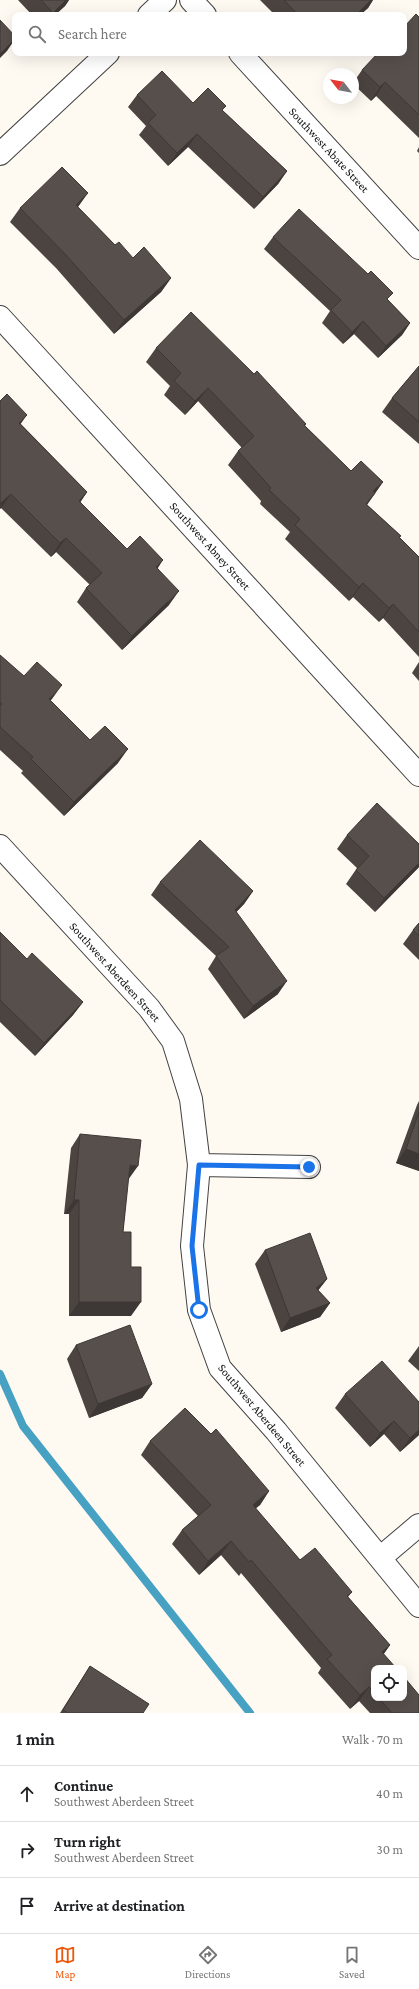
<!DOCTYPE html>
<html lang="en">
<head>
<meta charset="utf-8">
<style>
  :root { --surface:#fff; --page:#f6f6f6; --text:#202124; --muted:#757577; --line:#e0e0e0; --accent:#ea580c }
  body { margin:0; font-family:"Crimson Pro",serif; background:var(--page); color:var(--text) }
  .controls { position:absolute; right:12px; bottom:12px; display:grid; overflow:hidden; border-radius:8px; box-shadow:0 4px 16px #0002 }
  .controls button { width:36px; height:36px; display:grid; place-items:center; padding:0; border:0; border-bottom:1px solid var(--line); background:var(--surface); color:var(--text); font:20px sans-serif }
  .compass { position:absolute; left:323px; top:68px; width:36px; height:36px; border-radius:50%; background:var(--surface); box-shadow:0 4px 16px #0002; rotate:301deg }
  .stop { position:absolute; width:12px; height:12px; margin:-9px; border:3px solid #1a73e8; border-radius:50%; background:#fff }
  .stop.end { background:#1a73e8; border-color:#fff; box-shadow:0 1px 4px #0008 }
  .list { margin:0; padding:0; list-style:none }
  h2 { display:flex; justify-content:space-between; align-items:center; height:52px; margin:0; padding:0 16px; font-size:17px }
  h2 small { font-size:13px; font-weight:400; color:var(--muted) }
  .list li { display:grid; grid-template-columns:26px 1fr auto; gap:12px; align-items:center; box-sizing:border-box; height:56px; padding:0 16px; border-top:1px solid var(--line) }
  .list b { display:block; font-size:15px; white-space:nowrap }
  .list p { margin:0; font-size:13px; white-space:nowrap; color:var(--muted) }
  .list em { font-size:13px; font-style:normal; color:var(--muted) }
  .icon { flex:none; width:22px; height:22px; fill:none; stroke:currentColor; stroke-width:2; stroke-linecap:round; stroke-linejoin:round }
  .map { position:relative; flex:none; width:419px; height:1713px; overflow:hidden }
  .search { position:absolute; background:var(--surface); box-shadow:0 4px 16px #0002; left:12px; right:12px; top:12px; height:44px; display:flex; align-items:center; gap:10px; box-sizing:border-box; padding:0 14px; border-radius:8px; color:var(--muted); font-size:15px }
  .sheet { height:220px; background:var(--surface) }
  nav { display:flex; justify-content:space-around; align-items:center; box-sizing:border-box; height:56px; border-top:1px solid var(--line); background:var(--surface); font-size:11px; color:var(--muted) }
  nav a { display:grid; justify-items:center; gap:2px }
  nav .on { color:var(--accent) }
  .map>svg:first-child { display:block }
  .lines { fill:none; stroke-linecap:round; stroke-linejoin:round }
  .stream { stroke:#47a1c2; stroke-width:8 }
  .street-casing { stroke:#424242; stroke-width:24 }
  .street { stroke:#fff; stroke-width:22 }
  .wall { fill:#4b4441 }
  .shaded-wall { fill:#3d3735 }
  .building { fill:#574f4c; stroke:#3d3735 }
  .route { stroke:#1a73e8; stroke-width:5 }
  .labels { text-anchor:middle; stroke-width:4; stroke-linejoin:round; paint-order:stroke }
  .street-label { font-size:12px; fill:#0f0f0f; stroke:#fff }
</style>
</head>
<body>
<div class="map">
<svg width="419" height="1713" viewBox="0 0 419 1713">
  <rect width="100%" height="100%" fill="#fefaf2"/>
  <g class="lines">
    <path class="stream" d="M0 1374 23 1426 250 1713"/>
    <defs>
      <path id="street" d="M191 0 205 15
        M149 15 165 0
        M240 53 419 248
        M0 154 108 53
        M0 317 419 775
        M0 846 149 1008 173 1041 191 1099 199 1165 192 1246 199 1310 220 1368 276 1431 419 1606
        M199 1165 309 1167
        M380 1558 419 1525"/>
    </defs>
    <use href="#street" class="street-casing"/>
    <use href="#street" class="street"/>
  </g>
  <path class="wall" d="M18 0H69L65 6 55 15H32Z
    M260 0H373L368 8 360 15H275Z
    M419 17V138L376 96 371 101 353 84V83L362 70Z
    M137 95 193 103 223 111 287 171 278 184 254 209 188 147 168 166 139 135 146 126 128 107Z
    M419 147V153L417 151Z
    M78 207 115 245 133 258 171 278 161 292 114 334 56 268 10 222 20 208Z
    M273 237 388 300 410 323 402 335 378 358 354 334 343 344 322 323 330 311 264 249Z
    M156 348 254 374 306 424 305 426 351 471 383 482 367 505 401 536 399 537 419 557V657L383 618 379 622 353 597 349 601 285 539 290 532 260 504 261 501 228 465 238 451 242 448 198 401 185 415 164 395 170 386 146 362Z
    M419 366V444L382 412 392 398Z
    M0 401 21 424 87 492 80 502 127 549 158 568 169 605 122 650 77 602 86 588 90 585 56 552 51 557 1 508 0 509Z
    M0 655 51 701 90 740 118 763 64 816 21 773 23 771 0 750Z
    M419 662V681L412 673Z
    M347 835 419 867 375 912 346 884 357 868 337 849Z
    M160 882 253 891 244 904 236 912 278 994 244 1019 208 969 216 956 151 895Z
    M419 923V960L403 944 413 930Z
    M0 932 27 959 83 1002 73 1015 35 1056 0 1022Z
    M419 1101V1171L396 1163 417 1105Z
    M80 1134 128 1180 123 1232 131 1267V1316H69V1214H64L71 1148Z
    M265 1250 327 1279 318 1290 330 1303 320 1317 281 1332 255 1264Z
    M76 1345 152 1384 142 1398 89 1418 67 1359Z
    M419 1346V1371L408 1361Z
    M345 1394 419 1402V1435L400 1452 384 1434 370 1447 335 1408Z
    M211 1434 269 1491 260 1505 255 1508 300 1560 352 1592 348 1597 390 1645 374 1668V1698H404L419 1713H370L359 1701 350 1709 318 1673 321 1668 241 1573 239 1576 221 1555 199 1575 172 1544 182 1530 198 1516 141 1455 150 1441Z
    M90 1666 143 1713H60L81 1680Z"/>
  <path class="shaded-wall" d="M66 0H69L65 6 55 15H51Z
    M371 0H373L368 8 360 15H356Z
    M15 39 7 51 0 58V54Z
    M385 82 376 96 371 101 380 87Z
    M197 134 188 147 168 166 177 153Z
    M287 171 278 184 254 209 263 197Z
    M88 193 78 207 76 205Z
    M171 278 161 292 114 334 124 320Z
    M363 321 354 334 343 344 352 332Z
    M410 323 402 335 378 358 386 346Z
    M208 388 198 401 185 415 195 401Z
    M27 415 17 429 19 423Z
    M383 482 365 507 356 518 373 491Z
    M87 492 78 506 79 501Z
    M11 494 1 508 0 509 1 503Z
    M66 538 56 552 51 557 60 543Z
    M163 560 154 574 156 567Z
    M363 583 353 597 349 601 359 587Z
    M179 591 169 605 122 650 132 636Z
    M393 604 383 618 379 622 389 608Z
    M62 685 52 699 40 713 49 699Z
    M128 749 118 763 64 816 74 802Z
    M419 863V867L375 912 384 898Z
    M253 891 244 904 226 923 235 910Z
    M287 981 278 994 244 1019 253 1006Z
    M83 1002 73 1015 35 1056 44 1043Z
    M406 1149 419 1154V1171L396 1163Z
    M130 1165 138 1166 128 1180Z
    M74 1200H79L69 1214H64Z
    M327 1279 317 1292 316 1288Z
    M79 1302H141L131 1316H69Z
    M330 1303 320 1317 281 1332 290 1318Z
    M152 1384 142 1398 89 1418 98 1404Z
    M394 1421 384 1434 370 1447 380 1433Z
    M419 1430V1435L400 1452 410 1438Z
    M269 1491 260 1505 243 1519 253 1505Z
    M231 1541 221 1555 199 1575 208 1561Z
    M390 1645 380 1659 382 1652Z
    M369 1687 359 1701 350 1709 360 1695Z"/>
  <path class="building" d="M41 0H66L53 13Z
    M284 0H371L356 15H336L333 12 330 15H298Z
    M416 14 419 17V115L385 82 380 87 362 70 378 53H404V27Z
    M0 20 15 36V39L0 54Z
    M162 71 193 103 208 88 226 106 222 110 287 171 263 197 197 134 177 153 148 123 156 115 137 95Z
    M62 167 88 193 76 205 115 245 119 242 133 258 144 247 171 278 124 320 65 254 20 208Z
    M299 209 368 274 371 271 393 293 387 299 410 323 386 346 363 321 352 332 331 310 341 300 273 237Z
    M191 312 254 374 257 371 306 424 304 425 351 471 361 461 383 482 373 491 375 493 366 504 401 536 399 537 419 557V632L393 604 389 608 363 583 359 587 295 525 300 519 269 490 271 488 238 451 254 436 208 388 195 401 174 381 181 373 156 348Z
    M419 366V422L392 398Z
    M7 394 27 415 19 423 87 492 79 501 127 549 140 536 163 560 156 567 179 591 132 636 86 588 102 573 66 538 60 543 11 494 1 503H0V401Z
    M0 655 24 676 37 662 62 685 49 699 90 740 105 726 128 749 74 802 31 759 33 757 0 727V706L2 704 0 702Z
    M377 803 419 844V863L384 898 356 870 369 856 347 835Z
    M200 840 253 891 235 910 287 981 253 1006 216 956 229 947 160 882Z
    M419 923V936L413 930Z
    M0 932 27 959 32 953 83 1002 44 1043 0 1000Z
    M419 1112V1154L406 1149Z
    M80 1134 141 1140 138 1166 130 1165 123 1232H131V1267H141V1302H79V1200H74Z
    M310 1233 327 1279 316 1288 330 1303 290 1318 265 1250Z
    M130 1325 152 1384 98 1404 76 1345Z
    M382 1361 419 1402V1430L410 1438 394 1421 380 1433 345 1394Z
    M185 1408 211 1434 216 1429 269 1491 253 1505 300 1560 315 1548 352 1592 347 1596 390 1645 382 1652 396 1668H374V1693L369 1687 360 1695 327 1659 332 1655 251 1560 249 1562 231 1541 208 1561 182 1530 211 1505 150 1441Z
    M90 1666 149 1704 143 1713H68L63 1710Z
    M404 1677 419 1695V1713H392L379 1698H404Z"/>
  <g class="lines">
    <path class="route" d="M199 1310 192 1246 199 1165 309 1167"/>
  </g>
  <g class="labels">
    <g class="street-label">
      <text transform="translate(329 150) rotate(47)" y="4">Southwest Abate Street</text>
      <text transform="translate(210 546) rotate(48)" y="4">Southwest Abney Street</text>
      <text transform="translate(115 972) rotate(48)" y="4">Southwest Aberdeen Street</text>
      <text transform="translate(262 1415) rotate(50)" y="4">Southwest Aberdeen Street</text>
    </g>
  </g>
</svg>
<div class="controls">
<button><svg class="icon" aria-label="locate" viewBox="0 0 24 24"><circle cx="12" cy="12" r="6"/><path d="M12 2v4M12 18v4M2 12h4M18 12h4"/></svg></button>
</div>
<svg class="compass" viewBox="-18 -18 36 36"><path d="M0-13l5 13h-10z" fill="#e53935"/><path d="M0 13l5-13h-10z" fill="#757577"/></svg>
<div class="stop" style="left:199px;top:1310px"></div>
<div class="stop end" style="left:309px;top:1167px"></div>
<div class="search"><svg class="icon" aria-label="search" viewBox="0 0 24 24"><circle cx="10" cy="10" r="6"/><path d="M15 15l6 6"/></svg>Search here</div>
</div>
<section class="sheet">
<h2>1 min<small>Walk · 70 m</small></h2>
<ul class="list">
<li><svg class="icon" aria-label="ahead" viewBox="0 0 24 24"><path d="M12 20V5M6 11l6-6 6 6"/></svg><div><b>Continue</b><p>Southwest Aberdeen Street</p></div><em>40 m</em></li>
<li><svg class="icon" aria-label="right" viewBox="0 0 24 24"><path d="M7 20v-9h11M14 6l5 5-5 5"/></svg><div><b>Turn right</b><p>Southwest Aberdeen Street</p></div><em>30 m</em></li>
<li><svg class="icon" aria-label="arrive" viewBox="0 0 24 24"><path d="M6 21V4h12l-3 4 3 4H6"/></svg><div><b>Arrive at destination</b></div></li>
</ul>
</section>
<nav>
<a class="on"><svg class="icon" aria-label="map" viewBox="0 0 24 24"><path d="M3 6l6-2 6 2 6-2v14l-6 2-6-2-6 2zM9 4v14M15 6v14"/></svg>Map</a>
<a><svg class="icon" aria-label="directions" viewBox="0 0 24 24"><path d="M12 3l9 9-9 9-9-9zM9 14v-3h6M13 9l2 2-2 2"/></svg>Directions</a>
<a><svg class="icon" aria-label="saved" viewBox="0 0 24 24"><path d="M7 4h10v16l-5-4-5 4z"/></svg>Saved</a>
</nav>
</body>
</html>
